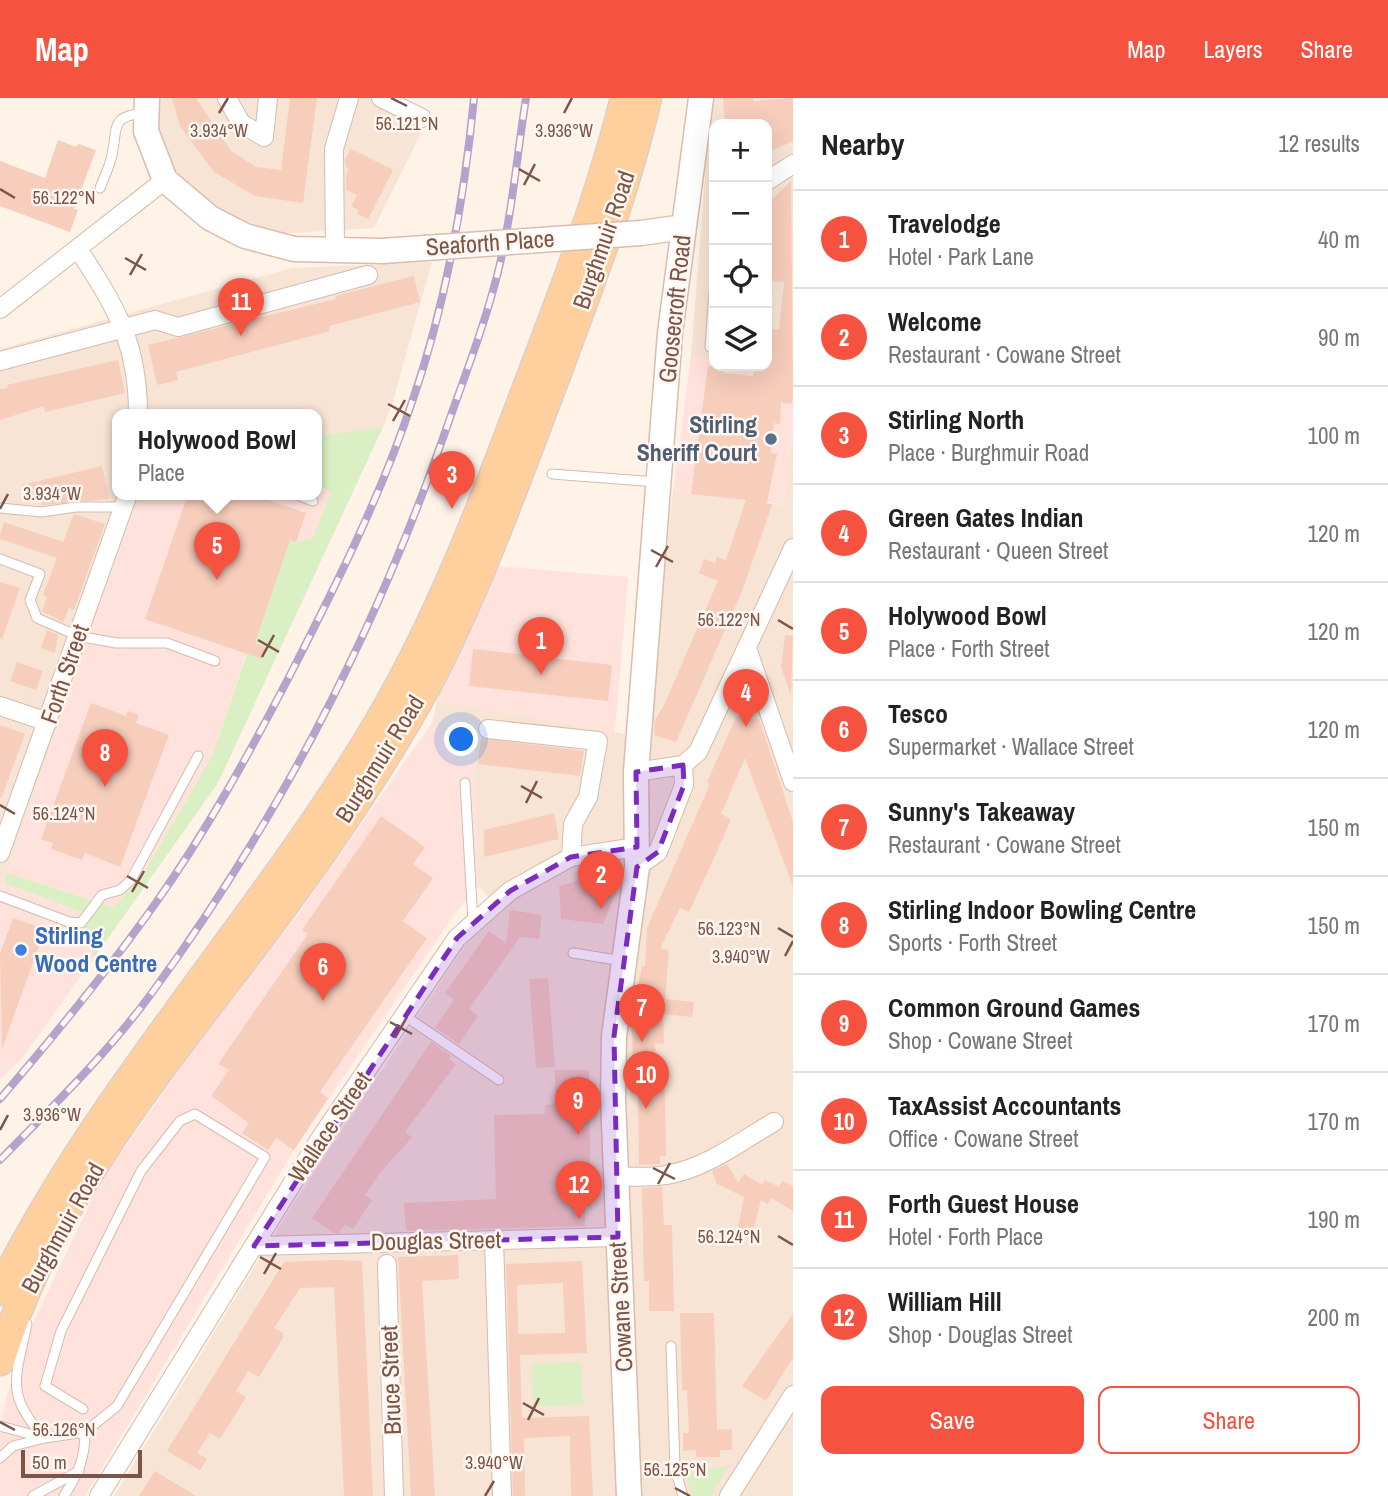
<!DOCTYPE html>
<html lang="en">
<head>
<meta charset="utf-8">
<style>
  :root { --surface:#fff; --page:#f6f6f6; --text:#222; --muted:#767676; --line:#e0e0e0; --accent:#f55340 }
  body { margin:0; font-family:"Archivo Narrow",sans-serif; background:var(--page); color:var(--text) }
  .controls { position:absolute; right:21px; top:21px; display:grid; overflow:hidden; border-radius:14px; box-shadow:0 7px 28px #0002 }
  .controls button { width:63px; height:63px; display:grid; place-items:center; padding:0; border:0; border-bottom:2px solid var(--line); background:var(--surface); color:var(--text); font:35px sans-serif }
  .scale { position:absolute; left:21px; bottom:18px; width:121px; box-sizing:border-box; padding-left:7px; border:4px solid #7d5448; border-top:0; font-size:19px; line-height:24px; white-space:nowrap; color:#7d5448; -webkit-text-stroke:5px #fff7f0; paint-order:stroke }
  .you { position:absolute; left:462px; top:642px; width:24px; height:24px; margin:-18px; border:5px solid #fff; border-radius:50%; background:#1a73e8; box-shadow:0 0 0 10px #1a73e833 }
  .badge { display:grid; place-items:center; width:46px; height:46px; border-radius:50%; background:var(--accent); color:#fff; font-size:23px; font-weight:700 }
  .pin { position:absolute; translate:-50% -58px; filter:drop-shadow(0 2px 4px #0008) }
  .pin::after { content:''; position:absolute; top:37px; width:24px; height:21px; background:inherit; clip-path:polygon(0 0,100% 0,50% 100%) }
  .popup { position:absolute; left:112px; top:311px; width:210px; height:91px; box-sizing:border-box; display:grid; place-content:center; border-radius:14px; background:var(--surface); filter:drop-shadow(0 2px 5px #0005); font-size:23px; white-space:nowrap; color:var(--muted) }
  .popup b { font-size:26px; color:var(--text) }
  .popup::after { content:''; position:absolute; left:50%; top:100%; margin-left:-14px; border:14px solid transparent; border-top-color:var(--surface) }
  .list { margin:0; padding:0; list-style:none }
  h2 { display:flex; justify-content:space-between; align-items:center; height:91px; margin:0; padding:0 28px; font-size:30px }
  h2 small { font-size:23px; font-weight:400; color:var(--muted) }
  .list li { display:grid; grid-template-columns:46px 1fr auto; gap:21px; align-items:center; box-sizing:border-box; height:98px; padding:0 28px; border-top:2px solid var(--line) }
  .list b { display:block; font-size:26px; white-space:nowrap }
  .list p { margin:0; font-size:23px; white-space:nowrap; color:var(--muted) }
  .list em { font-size:23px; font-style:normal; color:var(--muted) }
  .actions { display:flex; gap:14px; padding:21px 28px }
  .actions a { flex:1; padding:16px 0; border:2px solid var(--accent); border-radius:14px; text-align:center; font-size:24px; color:var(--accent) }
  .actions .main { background:var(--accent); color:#fff }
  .icon { flex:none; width:38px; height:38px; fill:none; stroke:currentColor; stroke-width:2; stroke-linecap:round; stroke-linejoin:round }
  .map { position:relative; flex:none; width:793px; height:1398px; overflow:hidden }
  header { display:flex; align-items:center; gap:42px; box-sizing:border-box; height:98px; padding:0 35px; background:var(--accent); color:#fff }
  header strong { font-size:33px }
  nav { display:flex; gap:38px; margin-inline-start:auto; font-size:24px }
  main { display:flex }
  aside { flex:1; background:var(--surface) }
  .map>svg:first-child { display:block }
  .residential { fill:#f7e4d5 }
  .commercial { fill:#ffe2db }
  .green { fill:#daefc3 }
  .building { fill:#f7cdbc; fill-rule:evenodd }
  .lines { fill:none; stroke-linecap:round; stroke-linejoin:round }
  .lane-casing { stroke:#d5bbae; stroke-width:11 }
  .street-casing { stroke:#d5bbae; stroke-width:20 }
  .secondary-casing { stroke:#dbbcad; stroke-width:27 }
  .primary-casing { stroke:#dbcfcc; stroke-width:31 }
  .lane { stroke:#fff; stroke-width:9 }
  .street { stroke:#fff; stroke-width:18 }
  .secondary { stroke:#fff; stroke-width:24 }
  .primary { stroke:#ffd09e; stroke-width:28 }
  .rail-casing { stroke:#b4a3cb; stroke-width:8 }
  .rail { stroke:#fff7f0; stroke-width:5; stroke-dasharray:16; stroke-linecap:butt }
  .secondary-bridge-casing { stroke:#dbbcad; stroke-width:27; stroke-linecap:butt }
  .secondary-bridge { stroke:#fff; stroke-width:24 }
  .marked { fill:#7b2cbf; fill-opacity:0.2; stroke:#7b2cbf; stroke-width:5; stroke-dasharray:14 9; stroke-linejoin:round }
  .ticks { fill:none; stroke:#7d5448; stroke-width:2.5 }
  .service-dot { fill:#5c6f8a; stroke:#fff7f0; stroke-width:2.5 }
  .shop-dot { fill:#3f7fe0; stroke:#fff7f0; stroke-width:2.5 }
  .labels { text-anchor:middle; stroke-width:5; stroke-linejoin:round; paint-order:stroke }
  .street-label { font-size:24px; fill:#7d5448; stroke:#fff7f0 }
  .service-label { font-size:24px; font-weight:bold; fill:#4e5e75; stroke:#fff7f0; text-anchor:end }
  .shop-label { font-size:24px; font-weight:bold; fill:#366cbe; stroke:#fff7f0; text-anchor:start }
  .ticks-label { font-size:18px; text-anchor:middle; fill:#7d5448; stroke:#fff7f0; stroke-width:5; stroke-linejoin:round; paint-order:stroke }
</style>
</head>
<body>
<header>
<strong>Map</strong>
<nav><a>Map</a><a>Layers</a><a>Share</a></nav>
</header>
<main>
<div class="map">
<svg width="793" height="1398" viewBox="0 0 793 1398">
  <rect width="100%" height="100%" fill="#fff3e8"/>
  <path class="residential" d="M154 0H379L423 31 374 130 276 136 203 105 163 58 153 20Z
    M708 0H793V276L747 268H767V26H714V262L691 258 705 80Z
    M432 164 392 307 383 329 317 338V316H117V396H139L0 795V251L292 170Z
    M793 337V1398H114L296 1101 464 849 500 811 478 788 474 654 432 625 437 602 647 640 673 393 783 407Z"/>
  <path class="commercial" d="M691 258 714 262V268H747L793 276V337L783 407 748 399 746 402 673 393Z
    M317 388 331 393 313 439 296 444 255 545 266 549 246 556 213 656 141 780 114 809 7 775 139 396H317Z
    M497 468 628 479 615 634 433 601Z
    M432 625 474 653 478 788 456 814 294 1052 85 1398H0V1326L6 1300 33 1225 100 1084 223 910 301 812Z
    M4 785 81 814 94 860 21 962 0 981V795Z"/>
  <path class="green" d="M383 329 218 685 94 860 81 814 4 785 7 775 113 809 141 780 213 656 247 555 266 549 255 545 290 442 296 444 313 439 331 393 317 388V338Z
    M581 1264 583 1307 533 1308 532 1266Z
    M728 1369 711 1398H693L683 1371Z"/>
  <path class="building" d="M172 0H196L231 53 256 69 281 72 290 0H317L303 105 255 98 214 74 180 28Z
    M723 0H753V3L793 0V43L767 55V26H725Z
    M58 42 76 49 79 46 96 52 74 111 78 112 70 134 0 108V63L45 80Z
    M351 51 393 72 368 121 357 116 359 112 351 108 357 97 346 92V78L349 70 346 69 345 62Z
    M791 83 793 296 792 306 781 305 780 326 774 325 771 355 777 356 767 405 772 407 742 493 676 644 654 637 655 622 664 607 718 483 699 475 704 461 715 465 717 459 726 462 746 402 691 396 708 268H724L723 275 753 278 754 268H767V231L779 232 784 184 767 183V106Z
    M414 178 420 204 329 228 330 233 176 274 178 282 157 287 148 247 336 201 335 198Z
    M118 262 125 295 45 314 44 308 0 322V291L8 290 7 287Z
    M102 368 109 401 42 407 41 402 25 405 22 387Z
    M188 396H251L306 415 296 444 290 442 255 545 266 549 262 561 145 521Z
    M74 416 105 426 74 512 69 510 63 524 42 513 47 499 43 497 57 460 0 441V437L4 424 63 444Z
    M0 484 20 490 2 541 0 540Z
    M47 532 58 537 55 555 41 550Z
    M785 537 793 538 791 598 781 569Z
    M473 551 612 567 608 603 469 588Z
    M17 564 43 573 36 592 10 583Z
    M91 605 126 618 128 613 139 617 136 625 169 637 120 769 85 755 82 762 51 751 53 745 41 741Z
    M736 619 759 621 793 724V788L745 660 721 716 731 721 716 756 689 814 680 810 660 851 669 852 665 901 694 904 692 919 663 916 664 946 655 945 658 992H665L666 1058H660V1066L639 1067 638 995H633L632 919 642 868H645L647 830 710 686 707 684Z
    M0 627 25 636 2 699H0Z
    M481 640 584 653 580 678 478 666Z
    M554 715 559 741 484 759V732Z
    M381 718 425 749 413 766 433 780 403 823 427 840 320 994 328 1000 294 1052 276 1040 268 1052 242 1035 249 1025 211 998 229 972 218 966 308 836 302 832Z
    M616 777 618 790 603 826 561 821 559 788 591 779Z
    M510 812 542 817 539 841 520 839 469 911 478 918 459 946 435 930 454 902 445 895 489 833 506 845Z
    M13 820 45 831 2 951 0 856Z
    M548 880 555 969 536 970 529 881Z
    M431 944 451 958 449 961 456 966 405 1034 412 1039 407 1045 380 1075 365 1097 372 1102 353 1131 345 1126 339 1135H334L312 1120Z
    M555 972H589L591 1108H585V1128L406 1133 404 1105 496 1101 494 1017 545 1016V1007L555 1006Z
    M727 1066 738 1085 744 1076 762 1087 765 1082 779 1089 783 1083 793 1088V1113L771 1100 768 1106 761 1102 751 1142 737 1135 744 1099 717 1086 712 1073Z
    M662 1089 664 1127H672L674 1213H649V1183H644L642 1090Z
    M458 1157 459 1181 422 1183 435 1398H411L398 1159Z
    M335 1162 362 1163 373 1398H344L334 1189 300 1190 274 1230 283 1235V1240L259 1279 248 1273 236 1293 246 1299 220 1341 210 1335 197 1355 207 1361 200 1372 167 1353 284 1164Z
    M582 1163 587 1255 520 1257 522 1320 589 1318 593 1398H571L570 1338 524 1340 525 1398H513L506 1166ZM563 1185 565 1235 518 1236 517 1187Z
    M680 1215H714L717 1332 732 1331V1352H720V1359H696V1352L683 1353V1335H689L687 1292H682Z
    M793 1216V1260L766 1303 742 1288Z
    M155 1373 196 1398H139Z"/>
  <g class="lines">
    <defs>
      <path id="lane" d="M100 90C104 79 110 68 112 57 118 30 109 18 145 15
        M710 249 714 194
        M552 376 657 384
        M295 396 313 403
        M0 410 41 414 76 409H123
        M0 461 40 476 30 502 37 520 78 538 116 545H167L215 563
        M465 685 473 824
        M0 798 69 824 81 825 102 797 120 792 131 782 198 658
        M573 855 623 863
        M405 918 499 982
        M671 1248 675 1370 683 1398
        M0 1328 45 1340 85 1334 117 1308 265 1059 195 1016 180 1023 141 1073 61 1233 45 1288 83 1311
        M0 1360 13 1348 45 1340C4 1297 16 1279 27 1226
        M33 1398 79 1373
        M64 1398C78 1376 85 1361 85 1334"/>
      <path id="street" d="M227 0 241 25 264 39 268 0
        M381 0 422 20
        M767 83 793 66
        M78 151C116 209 138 245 138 316
        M335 153 334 51 349 0
        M0 211 165 82
        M0 263 155 222 178 229 368 177
        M748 553 793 684
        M0 608 48 624
        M488 631 598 643 588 699 573 726 571 759
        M636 674 683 667 698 654 793 450
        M0 755 128 396
        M637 769 658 754 684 687 683 667
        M616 1079C632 1078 650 1080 666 1077 705 1071 741 1043 774 1024
        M494 1142 502 1398
        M254 1148 618 1139
        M387 1166 394 1398
        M99 1398 321 1039 457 840 510 793 571 759 637 749
        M729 1398 793 1297"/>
      <path id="secondary" d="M147 0 146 33 165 82 210 120 245 138 294 151 382 153
        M641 135 684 129
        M629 1398 613 1000 614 938 637 769 636 674 670 235 701 0"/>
      <path id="primary" d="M0 1193C99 995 252 831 367 644 433 537 478 420 522 303 560 203 599 104 625 0
        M0 1263C59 1068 217 909 329 744 364 693 399 639 428 585 479 487 516 382 555 280 589 188 625 96 647 0"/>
    </defs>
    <use href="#lane" class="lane-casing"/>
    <use href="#street" class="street-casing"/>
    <use href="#secondary" class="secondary-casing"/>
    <use href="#primary" class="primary-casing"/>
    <use href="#lane" class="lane"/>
    <use href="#street" class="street"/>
    <use href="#secondary" class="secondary"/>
    <use href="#primary" class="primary"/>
    <defs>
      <path id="rail" d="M0 1001C54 938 107 874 155 806 206 734 249 656 290 577 335 489 381 398 412 304 446 206 464 103 474 0
        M0 1062C52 1009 107 956 151 896 276 726 373 539 443 340 462 285 484 230 498 174 512 117 517 57 526 0"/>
    </defs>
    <use href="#rail" class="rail-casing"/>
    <use href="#rail" class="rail"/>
    <defs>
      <path id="secondary-bridge" d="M382 153 641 135"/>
    </defs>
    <use href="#secondary-bridge" class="secondary-bridge-casing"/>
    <use href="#secondary-bridge" class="secondary-bridge"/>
  </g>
  <path class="marked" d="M683 667 684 687 658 754 637 769 614 938 618 1139 254 1148 457 840 510 793 571 759 637 749 636 674Z"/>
  <path class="ticks" d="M391 0 407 8M219 15 228 0M564 15 572 0M519 71 540 83M524 87 535 66M0 91 15 100M125 160 146 172M130 177 142 156M388 306 410 318M393 323 405 302M0 411 8 396M651 452 673 464M656 469 668 448M778 522 793 531M258 542 279 554M262 559 274 537M521 688 542 700M526 705 537 683M0 707 15 716M127 778 148 790M132 794 144 773M778 830 793 839M785 858 793 843M390 924 412 936M395 940 407 919M0 1032 8 1017M653 1070 675 1081M658 1086 670 1065M778 1138 793 1147M260 1159 281 1171M264 1176 276 1155M523 1305 544 1317M528 1322 539 1300M0 1324 15 1332M675 1390 690 1398M485 1398 494 1383"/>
  <circle class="service-dot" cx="771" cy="341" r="7"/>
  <circle class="shop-dot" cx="21" cy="852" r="7"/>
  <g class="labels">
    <g class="street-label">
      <text transform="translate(604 142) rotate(-71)" y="8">Burghmuir Road</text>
      <text transform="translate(490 145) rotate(-4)" y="8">Seaforth Place</text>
      <text transform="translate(675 211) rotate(-84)" y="8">Goosecroft Road</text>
      <text transform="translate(65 576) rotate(-71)" y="8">Forth Street</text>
      <text transform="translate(380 661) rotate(-58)" y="8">Burghmuir Road</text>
      <text transform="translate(330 1029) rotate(-56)" y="8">Wallace Street</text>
      <text transform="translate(63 1130) rotate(-61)" y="8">Burghmuir Road</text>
      <text transform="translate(436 1143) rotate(-1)" y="8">Douglas Street</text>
      <text transform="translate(621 1209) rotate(-93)" y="8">Cowane Street</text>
      <text transform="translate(391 1282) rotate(-92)" y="8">Bruce Street</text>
    </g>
    <g class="service-label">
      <text x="757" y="335">Stirling<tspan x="757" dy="28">Sheriff Court</tspan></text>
    </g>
    <g class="shop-label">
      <text x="35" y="846">Stirling<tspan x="35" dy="28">Wood Centre</tspan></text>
    </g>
  </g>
  <g class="ticks-label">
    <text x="407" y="32">56.121°N</text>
    <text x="219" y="39">3.934°W</text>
    <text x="564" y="39">3.936°W</text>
    <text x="64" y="106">56.122°N</text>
    <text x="52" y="402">3.934°W</text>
    <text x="729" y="528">56.122°N</text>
    <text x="64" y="722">56.124°N</text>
    <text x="729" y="837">56.123°N</text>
    <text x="741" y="865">3.940°W</text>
    <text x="52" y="1023">3.936°W</text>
    <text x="729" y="1145">56.124°N</text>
    <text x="64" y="1338">56.126°N</text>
    <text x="494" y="1371">3.940°W</text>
    <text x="675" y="1378">56.125°N</text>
  </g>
</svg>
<div class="controls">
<button>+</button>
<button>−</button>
<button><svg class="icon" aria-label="locate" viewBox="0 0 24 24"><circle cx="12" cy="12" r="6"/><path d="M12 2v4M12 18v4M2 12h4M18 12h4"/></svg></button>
<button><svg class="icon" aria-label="layers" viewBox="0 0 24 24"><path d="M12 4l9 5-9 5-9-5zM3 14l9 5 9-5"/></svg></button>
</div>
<div class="scale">50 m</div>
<div class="you"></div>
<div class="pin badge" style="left:541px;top:577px">1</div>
<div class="pin badge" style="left:601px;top:811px">2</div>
<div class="pin badge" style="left:452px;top:411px">3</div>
<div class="pin badge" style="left:746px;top:629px">4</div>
<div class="pin badge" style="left:217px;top:482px">5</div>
<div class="popup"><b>Holywood Bowl</b>Place</div>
<div class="pin badge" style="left:323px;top:903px">6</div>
<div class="pin badge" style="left:642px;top:944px">7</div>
<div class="pin badge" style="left:105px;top:689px">8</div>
<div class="pin badge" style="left:578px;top:1037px">9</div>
<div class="pin badge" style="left:646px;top:1011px">10</div>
<div class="pin badge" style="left:241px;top:238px">11</div>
<div class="pin badge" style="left:579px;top:1121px">12</div>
</div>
<aside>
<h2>Nearby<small>12 results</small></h2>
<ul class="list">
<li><span class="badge">1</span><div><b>Travelodge</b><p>Hotel · Park Lane</p></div><em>40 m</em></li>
<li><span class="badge">2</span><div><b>Welcome</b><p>Restaurant · Cowane Street</p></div><em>90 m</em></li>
<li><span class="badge">3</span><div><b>Stirling North</b><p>Place · Burghmuir Road</p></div><em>100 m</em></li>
<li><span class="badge">4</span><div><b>Green Gates Indian</b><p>Restaurant · Queen Street</p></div><em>120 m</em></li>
<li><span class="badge">5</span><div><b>Holywood Bowl</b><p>Place · Forth Street</p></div><em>120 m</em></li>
<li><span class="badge">6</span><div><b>Tesco</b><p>Supermarket · Wallace Street</p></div><em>120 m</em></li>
<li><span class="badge">7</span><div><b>Sunny's Takeaway</b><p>Restaurant · Cowane Street</p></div><em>150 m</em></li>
<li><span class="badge">8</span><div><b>Stirling Indoor Bowling Centre</b><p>Sports · Forth Street</p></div><em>150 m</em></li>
<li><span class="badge">9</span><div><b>Common Ground Games</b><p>Shop · Cowane Street</p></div><em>170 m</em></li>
<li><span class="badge">10</span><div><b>TaxAssist Accountants</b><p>Office · Cowane Street</p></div><em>170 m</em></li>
<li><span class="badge">11</span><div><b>Forth Guest House</b><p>Hotel · Forth Place</p></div><em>190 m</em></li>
<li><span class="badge">12</span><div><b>William Hill</b><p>Shop · Douglas Street</p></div><em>200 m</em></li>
</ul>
<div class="actions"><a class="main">Save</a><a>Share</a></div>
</aside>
</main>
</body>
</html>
